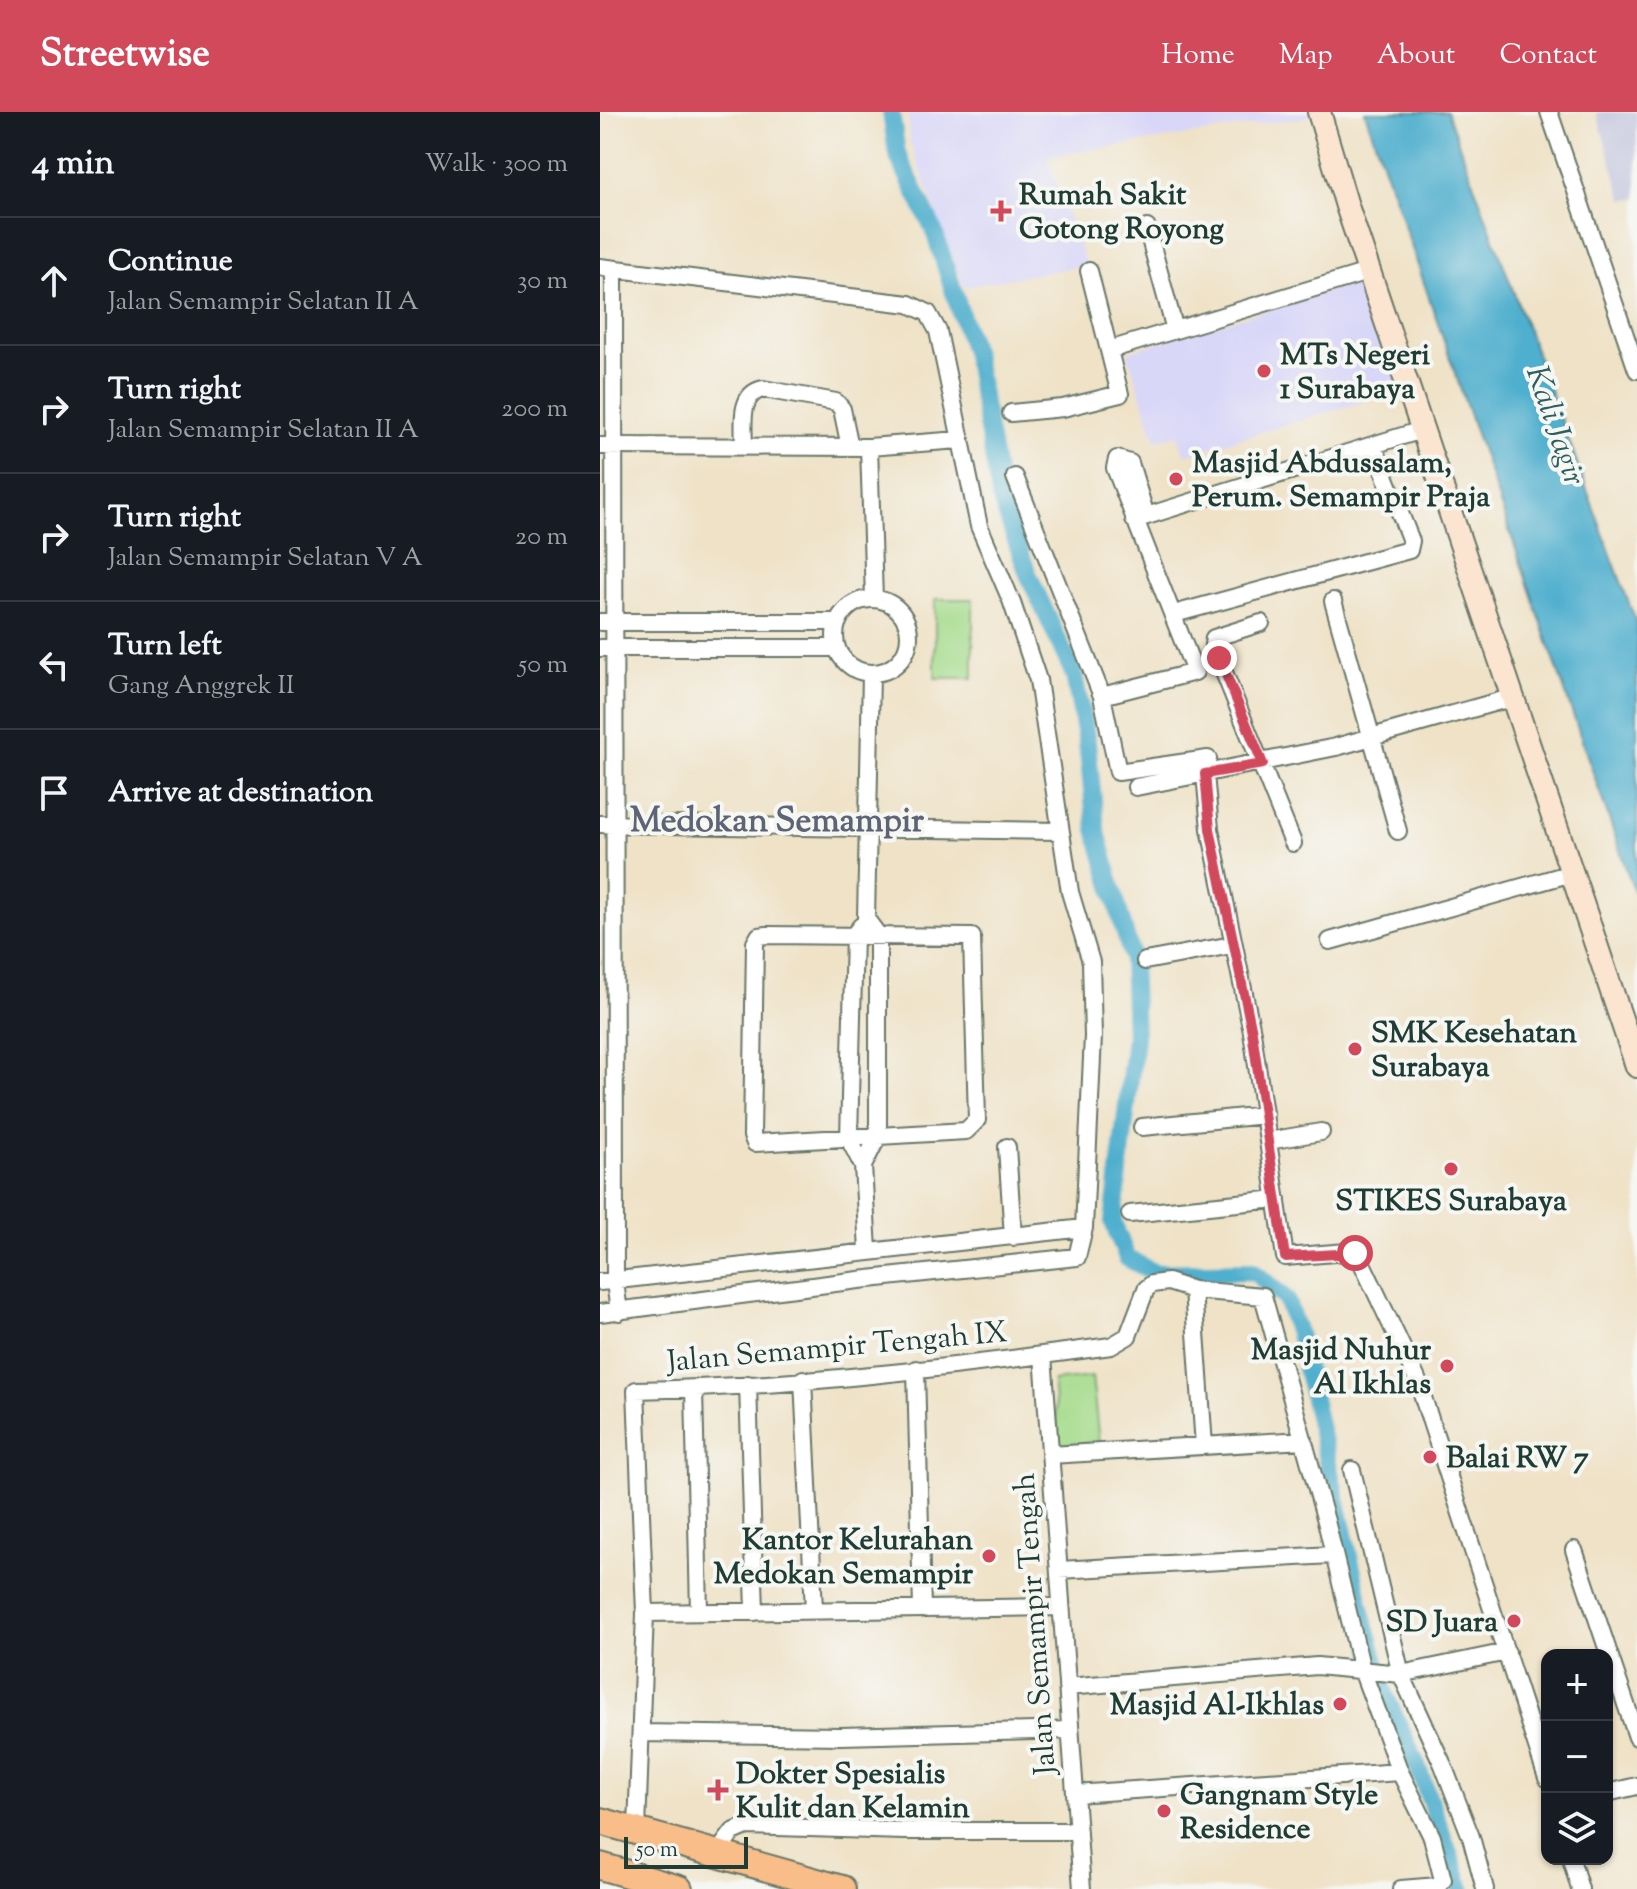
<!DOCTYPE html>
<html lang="en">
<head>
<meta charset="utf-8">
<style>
  :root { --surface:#171b24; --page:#20242c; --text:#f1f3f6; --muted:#9ea1a6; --line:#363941; --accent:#d1495b }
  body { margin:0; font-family:"Sorts Mill Goudy",serif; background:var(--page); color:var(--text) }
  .controls { position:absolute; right:24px; bottom:24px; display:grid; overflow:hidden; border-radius:16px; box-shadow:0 2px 6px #0004 }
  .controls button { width:72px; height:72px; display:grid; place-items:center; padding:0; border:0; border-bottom:2px solid var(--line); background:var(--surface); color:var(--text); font:40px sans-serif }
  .scale { position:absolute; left:24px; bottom:20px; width:124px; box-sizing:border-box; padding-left:8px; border:4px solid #1f3d34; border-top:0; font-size:22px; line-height:28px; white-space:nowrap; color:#1f3d34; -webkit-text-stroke:6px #f6f6f2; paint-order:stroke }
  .stop { position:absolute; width:24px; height:24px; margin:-18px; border:6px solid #d1495b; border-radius:50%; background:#fff }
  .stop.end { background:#d1495b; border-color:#fff; box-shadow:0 2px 8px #0008 }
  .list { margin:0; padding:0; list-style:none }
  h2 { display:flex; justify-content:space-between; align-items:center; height:104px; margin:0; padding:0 32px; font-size:34px }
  h2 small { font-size:26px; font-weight:400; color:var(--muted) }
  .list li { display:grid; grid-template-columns:52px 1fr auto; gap:24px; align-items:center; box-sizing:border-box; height:128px; padding:0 32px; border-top:2px solid var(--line) }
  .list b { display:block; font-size:30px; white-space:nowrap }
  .list p { margin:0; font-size:26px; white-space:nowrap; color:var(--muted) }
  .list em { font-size:26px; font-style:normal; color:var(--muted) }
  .icon { flex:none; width:44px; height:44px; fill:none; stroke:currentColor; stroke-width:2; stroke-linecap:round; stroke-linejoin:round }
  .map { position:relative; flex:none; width:1037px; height:1777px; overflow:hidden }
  header { display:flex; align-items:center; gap:48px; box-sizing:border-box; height:112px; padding:0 40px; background:var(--accent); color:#fff }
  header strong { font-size:38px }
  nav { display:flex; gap:44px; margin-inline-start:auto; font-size:28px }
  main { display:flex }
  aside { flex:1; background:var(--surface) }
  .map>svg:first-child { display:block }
  .built { fill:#d9d7f8 }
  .industrial { fill:#c0c2dd }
  .green { fill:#a6dc8d; stroke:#628c60; stroke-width:2 }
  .water { fill:#4fafce; stroke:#377681; stroke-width:2 }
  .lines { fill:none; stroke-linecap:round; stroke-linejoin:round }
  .canal { stroke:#4fafce; stroke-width:18 }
  .street-casing { stroke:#687767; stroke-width:20 }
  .secondary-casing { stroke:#687767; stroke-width:26 }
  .primary-casing { stroke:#687767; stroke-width:30 }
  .street { stroke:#fff; stroke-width:16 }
  .secondary { stroke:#fce5d0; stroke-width:22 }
  .primary { stroke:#f8bd89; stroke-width:26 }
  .route { stroke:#d1495b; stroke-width:10 }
  .poi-dot { fill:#d1495b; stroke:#f6f6f2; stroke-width:3 }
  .labels { text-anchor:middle; stroke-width:8; stroke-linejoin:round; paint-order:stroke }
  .poi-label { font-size:30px; font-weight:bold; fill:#1f3d34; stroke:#f6f6f2; text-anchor:start }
  .street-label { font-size:30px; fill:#1f3d34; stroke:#f6f6f2 }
  .water-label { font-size:32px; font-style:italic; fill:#2d5f62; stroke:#f6f6f2 }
  .quarter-label { font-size:34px; font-weight:bold; fill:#5c6476; stroke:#f6f6f2 }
</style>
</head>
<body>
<header>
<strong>Streetwise</strong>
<nav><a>Home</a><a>Map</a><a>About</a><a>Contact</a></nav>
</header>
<main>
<aside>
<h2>4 min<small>Walk · 300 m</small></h2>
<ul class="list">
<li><svg class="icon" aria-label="ahead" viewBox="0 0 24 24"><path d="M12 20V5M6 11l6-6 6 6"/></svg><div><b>Continue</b><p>Jalan Semampir Selatan II A</p></div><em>30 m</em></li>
<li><svg class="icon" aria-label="right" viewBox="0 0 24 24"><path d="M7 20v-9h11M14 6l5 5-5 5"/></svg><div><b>Turn right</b><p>Jalan Semampir Selatan II A</p></div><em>200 m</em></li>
<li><svg class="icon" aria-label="right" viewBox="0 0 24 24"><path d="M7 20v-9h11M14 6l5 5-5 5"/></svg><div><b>Turn right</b><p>Jalan Semampir Selatan V A</p></div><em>20 m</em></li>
<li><svg class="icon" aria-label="left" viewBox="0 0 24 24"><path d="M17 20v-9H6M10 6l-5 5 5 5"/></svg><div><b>Turn left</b><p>Gang Anggrek II</p></div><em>50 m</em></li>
<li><svg class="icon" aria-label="arrive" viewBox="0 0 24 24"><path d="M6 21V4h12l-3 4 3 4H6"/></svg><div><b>Arrive at destination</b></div></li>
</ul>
</aside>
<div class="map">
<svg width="1037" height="1777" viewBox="0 0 1037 1777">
  <rect width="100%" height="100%" fill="#f6f6f2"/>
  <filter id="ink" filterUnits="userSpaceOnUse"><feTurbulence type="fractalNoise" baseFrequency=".0125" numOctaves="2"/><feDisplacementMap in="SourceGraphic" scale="16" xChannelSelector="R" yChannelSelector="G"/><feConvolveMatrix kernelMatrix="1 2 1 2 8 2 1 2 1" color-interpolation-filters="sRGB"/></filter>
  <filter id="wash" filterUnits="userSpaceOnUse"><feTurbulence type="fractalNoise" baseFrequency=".006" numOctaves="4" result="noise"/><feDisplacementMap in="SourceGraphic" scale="32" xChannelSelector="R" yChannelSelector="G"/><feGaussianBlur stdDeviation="1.8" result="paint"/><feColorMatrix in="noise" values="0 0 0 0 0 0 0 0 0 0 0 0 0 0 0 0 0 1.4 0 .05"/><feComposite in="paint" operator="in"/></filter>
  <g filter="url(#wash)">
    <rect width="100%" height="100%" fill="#efe2c7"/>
    <path class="built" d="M308 0H719L720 3 447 45 486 153 364 175 310 31Z
      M766 168 802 278 585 343 577 322 556 329 527 240Z"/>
    <path class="industrial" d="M996 0H1037V86L1023 88Z"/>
    <path class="green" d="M335 487H373V566H335Z
      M492 1265 499 1330 459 1334 453 1269Z"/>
    <path class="water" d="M765 0H847L1037 513V788Z"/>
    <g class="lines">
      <path class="canal" d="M291 0 297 42 333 116 374 242 401 387 428 462 474 563 487 630 496 717 532 846 535 926 513 1110 527 1146 555 1161 653 1159 686 1187 698 1221 762 1500 785 1583 817 1653 862 1777"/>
    </g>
  </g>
  <g filter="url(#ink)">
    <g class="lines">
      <defs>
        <path id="street" d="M949 0 1037 258
          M547 116 575 218
          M0 155 309 192 328 201 338 219 379 414 411 488 438 568 470 780 491 850 493 924 484 1116 477 1145 259 1168 0 1201
          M14 157 15 1170 19 1200
          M509 238 771 159
          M411 301 463 296 520 282 489 159
          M773 333 822 318
          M0 334 269 335 359 328
          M144 335C144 314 138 282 163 277L236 290 242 297 250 335
          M269 335 274 487
          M415 365 502 584 518 660 608 647
          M534 408 773 333 811 429 809 438 574 502
          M235 524a37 37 0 1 1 74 0a37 37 0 1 1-74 0Z
          M733 489 798 719
          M0 510H238
          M661 511 614 526 613 533 693 731
          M0 536H237
          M502 584 595 560 515 356 517 347 530 351 546 404
          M605 662 610 717 652 920 685 1145 747 1140 760 1147 817 1267 947 1666
          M536 675 736 635 914 585
          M0 712 460 719
          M261 814 254 823 249 1027 263 1054 268 1138
          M167 823 372 825 377 1008 366 1019 155 1031 152 1024 155 831 159 824Z
          M730 829 972 761
          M545 849 632 833
          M542 1015 665 1003
          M668 1029 721 1020
          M407 1035 413 1125
          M263 1054 278 1024V823L266 807 271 562
          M530 1102 677 1087
          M0 1170 484 1116
          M593 1178 604 1334
          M443 1243 482 1777
          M316 1257 322 1497
          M203 1267 214 1498
          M148 1272 155 1500
          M94 1277 99 1500
          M450 1343 704 1328
          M752 1358 801 1562 843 1653 871 1725 885 1777
          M974 1438 1037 1625
          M459 1458 732 1443
          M45 1501 461 1495
          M467 1575 717 1554 801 1562 907 1540
          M41 1621 241 1624 470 1618
          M1007 1681 1037 1674
          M475 1682 800 1660
          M37 1717 45 1501 36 1278C194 1275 354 1255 511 1234L528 1224 546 1177 552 1172 568 1170 593 1178 663 1184 726 1409 762 1558 800 1660 832 1725 843 1768 838 1774 801 1777
          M118 1740 133 1720 147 1714 304 1719H478
          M971 1747 980 1777"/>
        <path id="secondary" d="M719 0 747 94 1037 954"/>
        <path id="primary" d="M0 1709 242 1777
          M0 1754 79 1777"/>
      </defs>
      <use href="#street" class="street-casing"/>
      <use href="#secondary" class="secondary-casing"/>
      <use href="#primary" class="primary-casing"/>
      <use href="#street" class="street"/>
      <use href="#secondary" class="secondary"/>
      <use href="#primary" class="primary"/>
    </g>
  </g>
  <g class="lines" filter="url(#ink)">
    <path class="route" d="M619 546 663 652 605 662 610 717 652 920 685 1145 755 1141"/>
  </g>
  <g class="poi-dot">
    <path d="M397 87h8v8h8v8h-8v8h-8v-8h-8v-8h8z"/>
    <circle cx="664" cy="259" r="8"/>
    <circle cx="576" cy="367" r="8"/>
    <circle cx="755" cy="937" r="8"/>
    <circle cx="851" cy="1057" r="8"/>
    <circle cx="847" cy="1254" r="8"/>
    <circle cx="830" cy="1345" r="8"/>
    <circle cx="389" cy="1444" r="8"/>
    <circle cx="914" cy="1509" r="8"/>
    <circle cx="740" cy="1592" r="8"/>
    <path d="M114 1666h8v8h8v8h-8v8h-8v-8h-8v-8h8z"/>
    <circle cx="564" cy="1699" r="8"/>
  </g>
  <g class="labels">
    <g class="poi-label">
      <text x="419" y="92">Rumah Sakit<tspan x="419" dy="34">Gotong Royong</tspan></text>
      <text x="680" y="252">MTs Negeri<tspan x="680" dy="34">1 Surabaya</tspan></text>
      <text x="592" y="360">Masjid Abdussalam,<tspan x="592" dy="34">Perum. Semampir Praja</tspan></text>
      <text x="771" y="930">SMK Kesehatan<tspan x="771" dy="34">Surabaya</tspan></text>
      <text x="851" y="1098" text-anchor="middle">STIKES Surabaya</text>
      <text x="831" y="1247" text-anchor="end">Masjid Nuhur<tspan x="831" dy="34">Al Ikhlas</tspan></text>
      <text x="846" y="1355">Balai RW 7</text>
      <text x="373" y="1437" text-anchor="end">Kantor Kelurahan<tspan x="373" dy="34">Medokan Semampir</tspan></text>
      <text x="898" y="1519" text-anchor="end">SD Juara</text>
      <text x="724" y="1602" text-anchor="end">Masjid Al-Ikhlas</text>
      <text x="136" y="1671">Dokter Spesialis<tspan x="136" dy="34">Kulit dan Kelamin</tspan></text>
      <text x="580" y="1692">Gangnam Style<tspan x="580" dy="34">Residence</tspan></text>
    </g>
    <g class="street-label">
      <text transform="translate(237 1234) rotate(-5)" y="10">Jalan Semampir Tengah IX</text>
      <text transform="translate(434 1512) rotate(-94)" y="10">Jalan Semampir Tengah</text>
    </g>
    <g class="water-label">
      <text transform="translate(957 313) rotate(71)" y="11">Kali Jagir</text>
    </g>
    <g class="quarter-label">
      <text x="177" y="719">Medokan Semampir</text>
    </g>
  </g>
</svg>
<div class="controls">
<button>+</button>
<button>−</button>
<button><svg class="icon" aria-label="layers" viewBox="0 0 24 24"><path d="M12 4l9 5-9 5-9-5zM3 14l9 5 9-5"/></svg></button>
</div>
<div class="scale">50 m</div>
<div class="stop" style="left:755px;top:1141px"></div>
<div class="stop end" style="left:619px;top:546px"></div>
</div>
</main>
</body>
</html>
